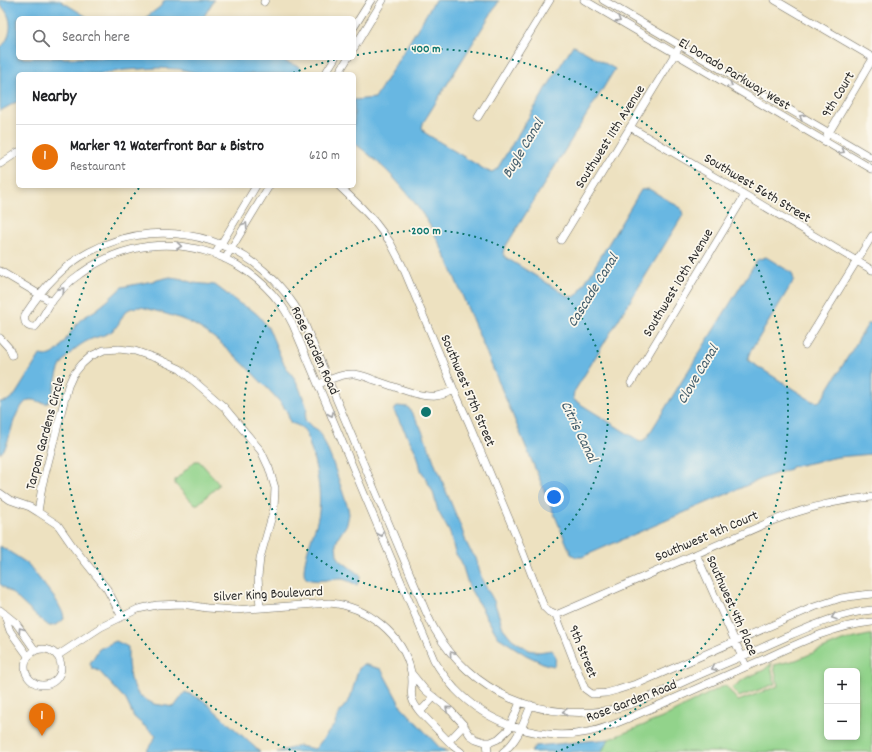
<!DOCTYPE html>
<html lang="en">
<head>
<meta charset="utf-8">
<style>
  :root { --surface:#fff; --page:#f2f2f2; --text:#202124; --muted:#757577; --line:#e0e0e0; --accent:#2563eb }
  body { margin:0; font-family:Dekko,sans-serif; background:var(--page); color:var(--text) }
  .controls { position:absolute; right:12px; bottom:12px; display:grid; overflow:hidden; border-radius:6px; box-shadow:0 2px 6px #0003 }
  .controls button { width:36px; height:36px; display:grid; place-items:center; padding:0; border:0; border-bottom:1px solid var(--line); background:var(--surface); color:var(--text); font:20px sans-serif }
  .you { position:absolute; left:554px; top:497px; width:14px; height:14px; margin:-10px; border:3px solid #fff; border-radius:50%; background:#1a73e8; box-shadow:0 0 0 6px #1a73e833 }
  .badge { display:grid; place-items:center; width:26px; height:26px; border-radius:50%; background:var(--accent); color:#fff; font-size:13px; font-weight:700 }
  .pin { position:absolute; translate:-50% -33px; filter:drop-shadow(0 1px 2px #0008) }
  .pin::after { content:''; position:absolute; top:21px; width:14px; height:12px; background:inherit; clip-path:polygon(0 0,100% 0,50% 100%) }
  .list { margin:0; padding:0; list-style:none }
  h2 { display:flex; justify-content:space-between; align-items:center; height:52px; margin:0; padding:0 16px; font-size:17px }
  h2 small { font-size:13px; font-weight:400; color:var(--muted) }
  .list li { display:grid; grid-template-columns:26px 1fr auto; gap:12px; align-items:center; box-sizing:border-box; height:64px; padding:0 16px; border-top:1px solid var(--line) }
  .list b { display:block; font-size:15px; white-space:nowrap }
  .list p { margin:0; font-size:13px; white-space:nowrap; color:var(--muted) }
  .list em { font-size:13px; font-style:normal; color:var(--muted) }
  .icon { flex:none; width:22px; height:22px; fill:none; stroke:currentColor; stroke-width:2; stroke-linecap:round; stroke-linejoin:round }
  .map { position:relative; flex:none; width:872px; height:752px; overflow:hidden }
  .search { position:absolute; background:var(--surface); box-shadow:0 2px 6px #0003; left:16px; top:16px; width:340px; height:44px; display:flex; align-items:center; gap:10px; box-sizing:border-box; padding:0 14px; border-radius:6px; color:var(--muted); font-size:15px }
  .panel { position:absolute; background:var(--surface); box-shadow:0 2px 6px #0003; left:16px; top:72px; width:340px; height:116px; border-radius:6px }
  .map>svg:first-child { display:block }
  .green { fill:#92d38b; stroke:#5e7f5b; fill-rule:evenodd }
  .water { fill:#67b7e2; stroke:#497186 }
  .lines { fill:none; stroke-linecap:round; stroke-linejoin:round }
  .minor-casing { stroke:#6f6b5f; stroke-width:8 }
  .minor { stroke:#fff; stroke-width:7 }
  .oneway { stroke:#a0a0a0 }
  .ring { fill:none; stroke:#0f766e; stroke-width:2; stroke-dasharray:2 4 }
  .labels { text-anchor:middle; stroke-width:3.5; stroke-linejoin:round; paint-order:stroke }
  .street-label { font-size:14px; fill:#2b2b2b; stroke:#fbf7ec }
  .water-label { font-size:15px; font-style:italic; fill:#405c6b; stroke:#fbf7ec }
  .centre { fill:#0f766e; stroke:#fbf7ec; stroke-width:2 }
  .ring-label { font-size:12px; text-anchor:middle; font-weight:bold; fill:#0f766e; stroke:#fbf7ec; stroke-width:3.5; stroke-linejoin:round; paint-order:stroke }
</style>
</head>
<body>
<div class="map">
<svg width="872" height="752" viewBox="0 0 872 752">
  <rect width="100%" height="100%" fill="#fbf7ec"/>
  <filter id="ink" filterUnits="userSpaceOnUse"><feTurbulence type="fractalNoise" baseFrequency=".025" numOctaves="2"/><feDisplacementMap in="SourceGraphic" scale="8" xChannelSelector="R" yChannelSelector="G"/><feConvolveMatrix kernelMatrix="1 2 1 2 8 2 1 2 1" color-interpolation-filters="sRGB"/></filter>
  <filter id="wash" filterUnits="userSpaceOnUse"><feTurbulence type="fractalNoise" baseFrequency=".012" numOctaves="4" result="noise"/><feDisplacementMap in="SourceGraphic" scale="16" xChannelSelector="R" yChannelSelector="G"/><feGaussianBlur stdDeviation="0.9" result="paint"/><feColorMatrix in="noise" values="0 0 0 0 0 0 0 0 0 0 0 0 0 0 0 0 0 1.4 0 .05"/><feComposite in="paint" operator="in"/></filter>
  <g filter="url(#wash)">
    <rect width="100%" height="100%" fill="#ede1c0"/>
    <path class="green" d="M195 461H199L218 482V486L198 504H194L175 484V480Z
      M869 635H872V752H601L609 739 662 718 725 685 738 701 778 686 774 665 796 660 842 641ZM827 671H857V737H827Z
      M772 663 771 666 775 684 739 697 732 688 744 679 764 670Z"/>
    <path class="water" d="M0 0H59L89 18H18V58H275L300 67 301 74H201L179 69 158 68 125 70 101 74H18V101L0 111V48C13 37 14 16 0 5Z
      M165 0H214L203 18H145L160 7Z
      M435 0 499 1 423 123 422 128 425 133 487 171 492 172 497 169 573 45 615 69 504 249 503 253 505 257 568 296 574 297 578 294 641 190 649 189 681 208 683 215 574 392 573 397 574 400 638 440 641 441 646 439 757 260 766 257 792 273 794 280 749 354 748 358 749 361 812 401 818 402 822 399 868 324 872 323V454L838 457 791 467 790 469 766 477 582 557H576L571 554 449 264C443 252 438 240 432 229 412 195 385 165 354 143V100L375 98Z
      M170 277 183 279 193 283 215 285 240 304 252 310 259 316 269 329 282 360 286 367 295 379 299 387 307 408 305 420 311 426 318 430 322 436 333 463 348 508 349 514 347 524 338 538 336 544 337 555 340 560 361 576 357 585C352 583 346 579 340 579 332 579 312 583 306 578 299 571 313 534 316 525 324 501 317 469 310 446 308 440 308 433 303 429 300 425 294 425 290 422 289 418 288 414 286 410 280 401 271 392 263 384 244 364 219 338 193 324 179 317 156 311 141 307 119 307 125 321 112 331 107 335 100 336 94 338 82 342 68 353 61 365 55 377 55 392 48 403 42 404 35 399 29 400 26 401 24 403 22 406 10 419 11 446 0 454V402L7 401 15 395 40 355 46 356 53 354 59 349 76 325 81 319 96 310 107 301 122 287 153 281Z
      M397 406 408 407 420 426 430 450 436 467 439 472 446 491 461 527 466 542 470 550 476 558 482 580 494 601 503 628 512 639 529 650 539 652 552 650C555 655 557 661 554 666L545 664 526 655 498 637 469 587 461 561 455 553 450 533 438 511 433 492 421 470 417 454 394 411Z
      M0 546 16 556 28 564 56 600 63 613 64 619 58 624 52 626H49L34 614 14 595 0 584Z
      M116 641 128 647V663L130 679 139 696 154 704 174 707 185 692 203 700 260 752H146L156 736 134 717 126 700 99 671 92 668 90 663 99 649Z
      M363 664 381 669 401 706 440 748 448 752H277L299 746 315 749 335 724 338 714 350 699 358 670Z
      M609 739 601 752H531L535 746Z"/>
  </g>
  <g filter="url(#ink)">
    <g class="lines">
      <defs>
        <path id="minor" d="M584 0 872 169
          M603 0 872 158
          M775 0 872 57
          M264 2 265 0
          M354 27 371 0
          M354 48 383 0
          M325 74 335 58
          M338 74 348 58
          M478 117 550 0
          M630 127 872 270
          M827 136 872 60
          M0 164 18 152
          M339 186 362 208 374 221 390 242 402 265 439 353 454 390 468 421 520 545 544 607 549 612 556 615
          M561 240 678 49
          M215 254 256 186
          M225 259 269 186
          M0 271 52 302
          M0 338 9 348 12 355
          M805 345 872 236
          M631 383 745 195
          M319 384C329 380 342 373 354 374 361 375 368 377 374 380 391 385 419 398 436 396 443 395 448 393 454 390
          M0 493 10 500 30 507 38 512
          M696 554 746 666
          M0 610 16 623 35 650
          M872 610C841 613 814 625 786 637 755 651 724 664 692 678 670 688 648 699 625 706 588 717 546 714 510 698 479 684 452 660 435 630 430 621 425 610 421 600L303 320C262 241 168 210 89 252 62 266 41 290 25 315 23 322 27 328 35 327 41 321 45 312 50 304 58 293 68 282 80 274 144 227 230 239 279 302 285 309 289 317 293 325L434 660C440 670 447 680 455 689 488 724 541 742 588 732 610 728 630 717 650 709 688 693 726 675 764 659 799 643 833 626 872 622
          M4 613 10 631 28 656
          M556 615 581 679 585 689 592 694 606 693 617 690 639 683 814 607 841 598 862 595 872 594
          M556 615 772 521C805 508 836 500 872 497
          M122 617 107 589 74 548 58 525 38 512 42 486 68 386 73 375 82 364 91 356 104 350 119 349 135 351 158 359 180 369 224 407 261 451 269 468 275 488 274 509 260 558 258 577 260 608
          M25 667a18 18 0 1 1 36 0a18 18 0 1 1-36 0Z
          M57 656 101 627 138 609 157 605 182 604 207 608 235 610 329 603C367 606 403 634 411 672 415 690 405 694 420 712L453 746 461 752
          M412 674 425 690 451 711 462 723 470 735 476 739 485 742H491L498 739 509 729 520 702
          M420 712 434 697
          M449 741 464 725
          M487 742 488 752
          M503 752C518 741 524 722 531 705"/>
      </defs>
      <use href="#minor" class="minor-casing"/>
      <use href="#minor" class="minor"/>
    </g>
    <defs><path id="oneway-chevron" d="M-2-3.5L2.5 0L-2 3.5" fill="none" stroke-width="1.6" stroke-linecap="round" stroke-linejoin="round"/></defs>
    <g class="oneway">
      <use href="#oneway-chevron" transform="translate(618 20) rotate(30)"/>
      <use href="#oneway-chevron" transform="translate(730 85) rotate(31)"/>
      <use href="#oneway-chevron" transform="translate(802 117) rotate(-149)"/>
      <use href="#oneway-chevron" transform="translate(842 151) rotate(30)"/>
      <use href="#oneway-chevron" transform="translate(245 225) rotate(-57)"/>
      <use href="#oneway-chevron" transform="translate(179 246) rotate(6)"/>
      <use href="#oneway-chevron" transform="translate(62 290) rotate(-48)"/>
      <use href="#oneway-chevron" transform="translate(331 414) rotate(67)"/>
      <use href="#oneway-chevron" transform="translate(381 534) rotate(67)"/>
      <use href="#oneway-chevron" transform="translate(834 617) rotate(161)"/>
      <use href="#oneway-chevron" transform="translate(21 630) rotate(-126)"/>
      <use href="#oneway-chevron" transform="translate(452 654) rotate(-131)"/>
      <use href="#oneway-chevron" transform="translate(714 668) rotate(156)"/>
      <use href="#oneway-chevron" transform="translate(448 709) rotate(-139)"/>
      <use href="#oneway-chevron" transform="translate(565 712) rotate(-175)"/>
    </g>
  </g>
  <g class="ring">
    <circle cx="426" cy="412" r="182"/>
    <path d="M296 752A364 364 0 0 1 139 188M293 73A364 364 0 0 1 341 58M357 55A364 364 0 0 1 556 752"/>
  </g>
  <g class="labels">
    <g class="street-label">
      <text transform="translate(735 73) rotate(31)" y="5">El Dorado Parkway West</text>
      <text transform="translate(837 94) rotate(-59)" y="5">9th Court</text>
      <text transform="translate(609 136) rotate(-58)" y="5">Southwest 11th Avenue</text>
      <text transform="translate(758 187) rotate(31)" y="5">Southwest 56th Street</text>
      <text transform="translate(677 282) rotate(-59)" y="5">Southwest 10th Avenue</text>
      <text transform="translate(316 350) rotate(65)" y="5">Rose Garden Road</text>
      <text transform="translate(469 390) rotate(67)" y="5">Southwest 57th Street</text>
      <text transform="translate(44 433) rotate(-75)" y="5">Tarpon Gardens Circle</text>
      <text transform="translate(706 535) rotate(-23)" y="5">Southwest 9th Court</text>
      <text transform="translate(268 593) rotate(-3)" y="5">Silver King Boulevard</text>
      <text transform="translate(733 605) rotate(66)" y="5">Southwest 4th Place</text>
      <text transform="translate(584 651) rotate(68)" y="5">9th Street</text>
      <text transform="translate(631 700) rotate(-21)" y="5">Rose Garden Road</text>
    </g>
    <g class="water-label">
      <text transform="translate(522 148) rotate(-59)" y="5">Bugle Canal</text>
      <text transform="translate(592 290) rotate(-58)" y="5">Cascade Canal</text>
      <text transform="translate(697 374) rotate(-59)" y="5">Clove Canal</text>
      <text transform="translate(580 431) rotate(64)" y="5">Citris Canal</text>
    </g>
  </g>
  <circle cx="426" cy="412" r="6" class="centre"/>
  <g class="ring-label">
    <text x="426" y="52">400 m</text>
    <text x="426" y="234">200 m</text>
  </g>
</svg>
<div class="controls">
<button>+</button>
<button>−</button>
</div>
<div class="you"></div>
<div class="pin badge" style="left:42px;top:736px;background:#e8710a">1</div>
<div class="search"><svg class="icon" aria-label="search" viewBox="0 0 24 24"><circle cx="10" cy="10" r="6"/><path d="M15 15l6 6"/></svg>Search here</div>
<section class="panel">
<h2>Nearby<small></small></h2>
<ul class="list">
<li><span class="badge" style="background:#e8710a">1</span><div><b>Marker 92 Waterfront Bar &amp; Bistro</b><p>Restaurant</p></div><em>620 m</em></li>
</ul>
</section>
</div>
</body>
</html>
